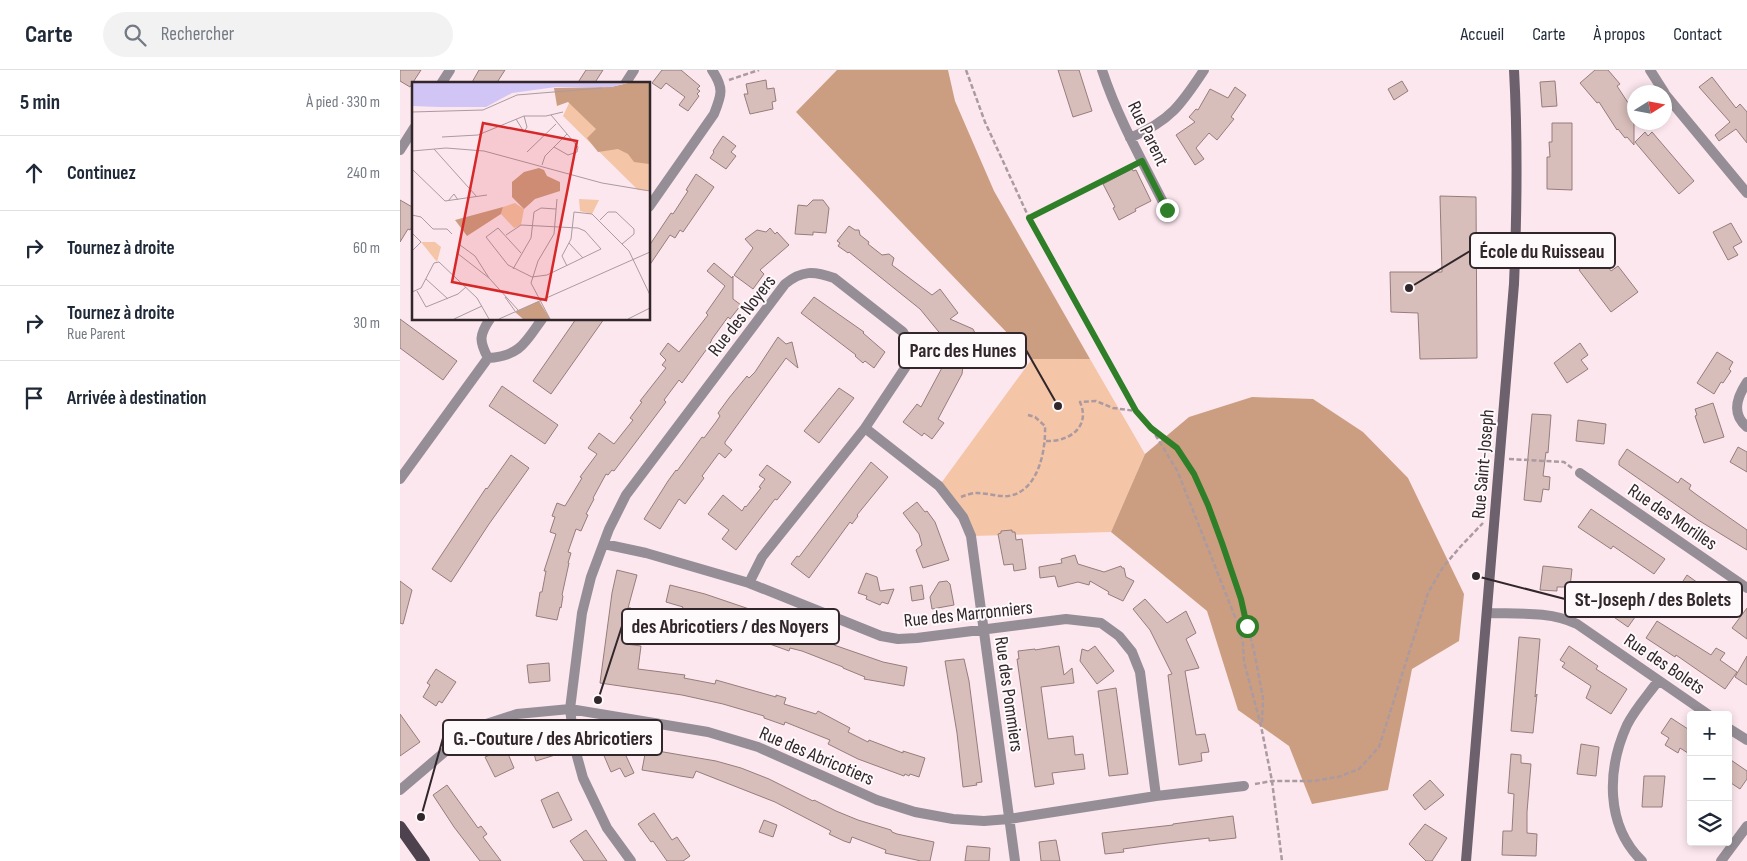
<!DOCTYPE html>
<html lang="fr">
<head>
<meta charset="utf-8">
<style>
  :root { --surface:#fff; --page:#f2f2f3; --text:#1f2937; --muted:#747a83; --line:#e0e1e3 }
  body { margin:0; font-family:"Sofia Sans Condensed",sans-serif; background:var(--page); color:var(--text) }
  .controls { position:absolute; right:15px; bottom:15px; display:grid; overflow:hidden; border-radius:5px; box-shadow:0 2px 8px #0003 }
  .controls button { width:45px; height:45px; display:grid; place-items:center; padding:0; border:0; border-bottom:1px solid var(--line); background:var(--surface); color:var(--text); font:25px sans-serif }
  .compass { position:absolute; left:1227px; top:15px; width:45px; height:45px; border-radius:50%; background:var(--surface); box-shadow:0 2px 8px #0003; rotate:79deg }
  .stop { position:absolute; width:15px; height:15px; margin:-11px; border:4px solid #2f7e28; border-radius:50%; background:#fff }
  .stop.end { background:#2f7e28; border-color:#fff; box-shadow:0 1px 5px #0008 }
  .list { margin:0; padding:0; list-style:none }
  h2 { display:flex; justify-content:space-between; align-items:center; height:65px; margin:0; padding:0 20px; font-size:21px }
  h2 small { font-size:16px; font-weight:400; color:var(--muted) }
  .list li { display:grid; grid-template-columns:32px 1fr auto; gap:15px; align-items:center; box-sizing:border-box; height:75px; padding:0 20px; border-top:1px solid var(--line) }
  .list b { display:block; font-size:19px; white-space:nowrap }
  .list p { margin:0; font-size:16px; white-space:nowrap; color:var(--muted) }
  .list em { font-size:16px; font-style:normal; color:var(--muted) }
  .icon { flex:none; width:28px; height:28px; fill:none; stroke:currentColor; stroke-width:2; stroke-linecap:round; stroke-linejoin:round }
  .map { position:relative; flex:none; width:1347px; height:791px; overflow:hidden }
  header { display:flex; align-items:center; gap:30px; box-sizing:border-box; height:70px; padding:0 25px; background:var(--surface); border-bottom:1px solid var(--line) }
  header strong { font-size:24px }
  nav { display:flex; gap:28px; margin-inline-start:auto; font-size:18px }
  .search { width:350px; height:45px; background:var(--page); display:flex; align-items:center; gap:12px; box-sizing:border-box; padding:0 18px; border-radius:28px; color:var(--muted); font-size:19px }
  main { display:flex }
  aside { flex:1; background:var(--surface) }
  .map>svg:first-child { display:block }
  .green { fill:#f4c5a7 }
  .forest { fill:#cc9e81 }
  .building { fill:#d8bebb; stroke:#967d7b }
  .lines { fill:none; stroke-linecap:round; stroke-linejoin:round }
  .path { stroke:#ab9aa0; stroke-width:2.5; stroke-dasharray:5 2.5; stroke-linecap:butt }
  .street { stroke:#958e96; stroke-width:10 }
  .secondary { stroke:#6c616c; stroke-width:10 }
  .primary { stroke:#4e424f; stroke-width:12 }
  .route { stroke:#2f7e28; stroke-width:6 }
  .labels { text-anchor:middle; stroke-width:4; stroke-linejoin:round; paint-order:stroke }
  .street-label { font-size:19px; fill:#31272b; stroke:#fef9fb }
  .inset-road { fill:none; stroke:#ab9aa0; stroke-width:1 }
  .view { fill:#d62828; fill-opacity:0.15; stroke:#d62828; stroke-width:2.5 }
  .inset-edge { fill:none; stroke:#31272b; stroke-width:2.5 }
  .leader { fill:none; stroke:#31272b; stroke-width:2 }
  .callout-dot { fill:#31272b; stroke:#fef9fb; stroke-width:2 }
  .callout { fill:#fef9fb; stroke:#31272b; stroke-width:2 }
  .callout-label { font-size:20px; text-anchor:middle; font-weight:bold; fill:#31272b }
</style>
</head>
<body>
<header>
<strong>Carte</strong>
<div class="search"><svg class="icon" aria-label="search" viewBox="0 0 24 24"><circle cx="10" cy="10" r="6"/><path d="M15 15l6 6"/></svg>Rechercher</div>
<nav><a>Accueil</a><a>Carte</a><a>À propos</a><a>Contact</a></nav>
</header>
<main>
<aside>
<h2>5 min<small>À pied · 330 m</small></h2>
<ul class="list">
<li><svg class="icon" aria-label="ahead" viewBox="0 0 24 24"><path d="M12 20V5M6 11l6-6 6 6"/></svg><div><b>Continuez</b></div><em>240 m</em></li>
<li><svg class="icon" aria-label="right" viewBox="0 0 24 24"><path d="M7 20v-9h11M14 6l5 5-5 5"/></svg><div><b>Tournez à droite</b></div><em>60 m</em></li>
<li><svg class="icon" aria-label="right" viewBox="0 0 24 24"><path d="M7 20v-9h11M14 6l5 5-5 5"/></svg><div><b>Tournez à droite</b><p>Rue Parent</p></div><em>30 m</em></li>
<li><svg class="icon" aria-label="arrive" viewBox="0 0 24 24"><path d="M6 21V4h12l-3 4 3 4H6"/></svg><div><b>Arrivée à destination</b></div></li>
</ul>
</aside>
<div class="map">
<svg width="1347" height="791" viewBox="0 0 1347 791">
  <rect width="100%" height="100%" fill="#fce7ee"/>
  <path class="green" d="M632 289H690L745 384 711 462 571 466 539 416Z"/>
  <path class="forest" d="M437 0H548L555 31 594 121 690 289H632L396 42Z
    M852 327 913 329 963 362 1008 408 1064 524 1059 571 1012 599 988 720 912 734 889 676 838 640 807 541 711 462 745 384 789 347Z"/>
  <path class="building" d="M0 0H21L10 17 0 11Z
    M79 0H105L96 14H71Z
    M186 0H203L194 14H177Z
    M262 0H281L300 16 297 19 300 21 297 24 299 26 288 41 279 35 285 27 266 13 261 19 252 13Z
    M658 0H679L692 41 673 47Z
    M1195 0H1208L1220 14 1217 16 1234 42V75L1227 67 1225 68 1218 59 1217 60 1199 32 1197 33 1180 13Z
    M1312 7 1336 38 1340 34 1347 42V73L1336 59 1319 71 1315 65 1330 52 1299 17Z
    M366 10 367 19 374 18 376 31 372 32 373 39 350 44 344 24H348L346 14Z
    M1002 11 1008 21 994 30 988 19Z
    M1155 11 1157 36 1142 37 1140 12Z
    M835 17 846 25 831 47 834 49 817 70 809 63 796 78 804 89 795 95 776 65 795 52 789 47 796 39 798 40 810 19 828 28Z
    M1152 53H1172V120L1147 119V87H1150L1149 72H1152Z
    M1245 62 1248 66 1252 62 1294 111 1279 124 1235 72Z
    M323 66 336 76 331 82 336 86 326 99 310 88 314 82 313 81Z
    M732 99 733 101 736 100 751 131 735 139 736 141 719 150 713 138 715 137 703 114Z
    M296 104 314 117 283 162 280 160 275 168 270 165 249 196V176L271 143 273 144 284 127 288 121 286 120Z
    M1040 126 1076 127 1077 288 1020 289 1018 243 991 242 990 202H1042Z
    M0 130 14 138V154L10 160 8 159 0 172Z
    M413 130H423L429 138 426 163 413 162V165L395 164 398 135 407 136Z
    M1331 153 1342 172 1333 177 1338 185 1328 190 1313 162Z
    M449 156 455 160H459L460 165 469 172 468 174 482 185 489 184 494 188 492 195 532 225 540 219 558 243 550 249 573 259 576 265 574 266 580 280 564 288 562 304 538 349 544 353 532 369 524 363 522 366 503 352 517 334 521 337 544 294 546 274 543 267 520 239 449 182 448 183 438 176 440 173 437 171Z
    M370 158 375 164 377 162 389 175 360 200 364 204 353 219 334 205 353 178 345 169 357 160 366 162Z
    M1199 184 1211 201 1218 196 1238 222 1211 242 1179 200Z
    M314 193 332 208 333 206V229L341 235 330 249 328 247 312 269 309 276 282 313 279 310 264 330 266 332 214 401 212 400 208 405 206 404 193 428 194 429 186 444 188 445 181 461 176 459 168 482 171 483 168 493H169L162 525 163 526 161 538 160 537 157 550 136 546 140 522H142L146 501H144L156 464 150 462 155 447 152 446 157 433 165 436 182 408 180 407 197 384 188 378 199 363 214 374 233 350 230 348 242 332 240 331 266 298 262 295 266 290 260 284 268 273 279 282 308 245 306 243 325 216 307 201Z
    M414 227 464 262 463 263 485 282 474 298 465 291 463 293 455 286 456 285 401 243Z
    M0 249 57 291 43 310 0 278Z
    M176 249H204L151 324 133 311Z
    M378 267 386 274 392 272 398 298 386 288 325 372V374L332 380 325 388 319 383 302 406 304 408 285 434 279 429 260 459 244 449 268 411 276 400 277 401 302 367 304 368 316 352 320 346 318 343 329 328 347 306 349 308 355 302Z
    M1180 273 1188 285 1181 290 1188 299 1167 313 1154 293Z
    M1317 282 1333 292 1329 299 1331 301 1323 313 1321 312 1314 324 1297 313Z
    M102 316 158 355 145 374 89 336Z
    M439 318 454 328 419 373 404 361Z
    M1313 333 1324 367 1304 373 1295 346 1297 345 1295 339Z
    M1132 344 1151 345 1148 383 1146 382 1143 406 1150 407 1149 420 1143 419 1141 432 1124 430Z
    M1178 350 1206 354 1204 374 1176 371Z
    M1338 377 1347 382V402L1330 392Z
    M1227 379 1278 413 1281 408 1291 415 1289 419 1297 425 1347 460V480L1298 450 1219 395V391Z
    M111 385 129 398 89 454 51 512 32 499 86 418 87 419Z
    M471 392 488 407 457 445 458 446 452 454 450 452 409 508 391 494 397 486 399 487Z
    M367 395 391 412 377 430 375 429 336 480 322 469 329 460 308 444 323 425 342 441 345 436 346 437 361 418 359 417 365 409 359 405Z
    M517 432 525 442 527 441 535 452 549 490 523 498 516 480 522 475 519 464 503 443Z
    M1191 439 1265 489 1254 504 1213 476 1211 479 1178 457Z
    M612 460V462H615L616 470 622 469 626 499 614 501 613 494 604 495 598 464 601 463V461Z
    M675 485 678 494 704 502 721 496 722 498H724L726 507 734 511 723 531 708 524 709 522 690 511 689 515 678 512 658 517 655 506 640 508 639 497 662 493 661 489Z
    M1143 496 1172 499 1170 517H1157V521L1140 520Z
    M217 500 237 505 228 538H231L226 574 241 576 238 599 285 605 284 608 315 614 316 610 376 627V625L386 628 384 634 416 644 418 641 450 658 448 662 468 672 469 670 503 683V681L525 688 519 707 510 704 509 706 505 704 504 706 458 689 428 674 430 670 385 652 384 655 364 648V646L323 634 282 625 200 613 212 523Z
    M466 503 477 507 480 521 494 519 488 534 482 532 480 535 466 529 467 526 458 523Z
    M1287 505 1316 526 1305 542 1276 522Z
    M0 511 12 520 3 554 0 553Z
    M547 511 550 514 554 535 532 539 530 527 539 512Z
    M270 515 305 524 361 543 359 550 373 555 382 550 385 557 413 567 414 563 435 572 434 575 483 592 507 597 504 616 464 609 465 607 443 598V597L402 581 390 578 389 581 367 573 370 566 323 549 322 552 282 539 283 537 266 532Z
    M522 515 524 529 512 531 510 517Z
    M1211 519 1240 540 1228 557 1198 536Z
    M745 529 767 553 786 541 796 563 786 569 799 598 785 601 796 665 805 664 809 682 801 683 802 691 779 695 768 605 772 604 750 560 733 539Z
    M1347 538V569L1332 558Z
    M1257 551 1311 585 1316 578 1325 583 1320 590 1337 602 1325 619 1276 585 1275 587 1246 568Z
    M1119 567 1140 569 1135 627 1137 624 1133 663 1111 661Z
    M659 576 664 605 672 598 674 613 641 617 648 669 673 666 675 685 683 684 685 699 652 703 654 714 635 717 617 589H619L618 581 635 579V580Z
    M695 576 714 601 697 614 680 591 682 579 688 581Z
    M1169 576 1198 596 1196 599 1227 619 1211 644 1186 628 1191 616 1162 597 1165 593 1160 590Z
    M1347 586V615L1335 607Z
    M564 589 569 611 582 712 576 713 577 715 563 717 557 663 545 591Z
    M149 593 150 611 129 613 127 595Z
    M36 599 56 612 42 633 39 631 36 636 23 627 30 615 27 613Z
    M716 618 728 704 709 706 698 621Z
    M0 644 20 672 0 686Z
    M1271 648 1291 661V685L1280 678 1278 683 1265 675 1269 668 1261 663Z
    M150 667 155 685 136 691 131 672Z
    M220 673 234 703 225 707 220 698 211 702 202 681Z
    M1181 674 1199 677 1196 706 1177 704Z
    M106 679 114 698 95 707 85 687Z
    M246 679 316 691 341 698 369 709 413 731 414 730 436 741 458 750 491 760 492 762 497 764 534 772 530 791H521L485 783 486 780 452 767 450 773 444 771 429 764 431 761 375 732 296 701 293 708 242 700Z
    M1111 684 1121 685V693L1131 694 1127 742V763L1137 764 1136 786 1102 785 1103 761H1112L1114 724 1108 723Z
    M1328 688 1347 701V709L1340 719 1328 711Z
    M1244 706H1265L1262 737H1242Z
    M1030 710 1044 725 1025 740 1013 725Z
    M47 715 78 758 81 756 87 764 83 767 101 791H80L54 757 33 725Z
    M158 722 172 750 153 758 141 730Z
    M254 743 272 770 277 767 290 786 283 791H267L253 771 251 772 238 754Z
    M833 746 836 768 809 771V768L759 774 723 779 724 782 705 784 702 763 773 755V754Z
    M364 750 377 755 373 767 359 762Z
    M1025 754 1047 768 1032 791H1026L1009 774Z
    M186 760 207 791H184L170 771Z
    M656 770 660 791H641L639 772Z
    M567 776 590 778 589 791H565Z"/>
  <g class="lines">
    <path class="path" d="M566 0 585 52 629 148 736 341 751 358 777 400 839 557 843 574 844 592 861 656 872 711 882 791
      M329 10 359 0
      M629 148 732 96
      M754 360 777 378 786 390 808 435 823 473 841 529 854 581 863 628 862 654
      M646 371C669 372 691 357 680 332L696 331 713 338 736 341
      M1109 389 1164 392 1172 398
      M561 427C566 425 572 423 577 423 587 423 598 427 608 426 638 422 646 381 645 356L635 347 628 345
      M855 714 872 711H913L938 707 959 699 979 677 1028 523 1043 497 1061 476 1083 453"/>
    <path class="street" d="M702 0C718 49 744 94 767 140
      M1250 0 1264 22
      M41 14 50 0
      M225 14 234 0
      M1264 23 1347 123
      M730 68C770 51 781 35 804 0
      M0 80 14 58
      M249 137 314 44C322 24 324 18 312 0
      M90 249C79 265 79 271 88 288 120 286 125 273 142 249
      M1347 312C1337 327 1331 344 1347 357
      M465 358 539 416 563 447 571 466 615 791
      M1180 403 1347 518
      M0 409 88 288
      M204 474 246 483 349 513 481 566 498 569 517 568 666 549 701 553 719 566 732 582 740 602 756 726
      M1087 543C1117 544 1150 541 1177 554L1309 645
      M1328 658 1347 670
      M0 720 54 674 80 656 117 644 170 639 308 662 358 677 477 730 515 742 553 749 584 751 609 749 756 726 844 716
      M231 791 207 758 183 708 175 679 170 639 182 543 191 507 209 459 226 425 385 214C402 200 414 201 434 208L503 262 509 272 511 284 505 298 465 358 362 487 349 513
      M1242 791C1205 755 1207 699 1227 655 1235 639 1248 625 1258 611
      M1321 791 1347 756"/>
    <path class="secondary" d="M1066 791 1114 214C1117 142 1118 72 1114 0"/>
    <path class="primary" d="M0 757 24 791"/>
  </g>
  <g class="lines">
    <path class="route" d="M767 140 742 91 629 148 736 341 751 358 777 378 794 404 808 435 822 473 841 529 847 556"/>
  </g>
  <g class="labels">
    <g class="street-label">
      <text transform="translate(749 63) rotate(64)" y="7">Rue Parent</text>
      <text transform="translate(341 245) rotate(-52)" y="7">Rue des Noyers</text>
      <text transform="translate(1082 394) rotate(-85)" y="7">Rue Saint-Joseph</text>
      <text transform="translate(1273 446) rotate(34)" y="7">Rue des Morilles</text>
      <text transform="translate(568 543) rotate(-6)" y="7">Rue des Marronniers</text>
      <text transform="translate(1265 593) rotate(34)" y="7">Rue des Bolets</text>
      <text transform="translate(610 624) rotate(82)" y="7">Rue des Pommiers</text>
      <text transform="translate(417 685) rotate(23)" y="7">Rue des Abricotiers</text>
    </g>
  </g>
  <g transform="translate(12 12)">
    <rect width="238" height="238" fill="#fce7ee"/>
    <path d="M237 13V109L226 108 151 34 158 19ZM167 117 187 118 180 132 168 129ZM103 121 112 127 109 143 102 146 89 132 91 125ZM9 160H23L29 165 25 180Z" fill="#f4c5a7"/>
    <path d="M220 0H237V82L222 80 216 72 206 67 186 70 175 56 184 47 156 20 145 24 142 6 199 5ZM127 86 132 88 135 94 148 100V109L123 117 112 127 100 115V100L112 90ZM91 125 89 132 55 154 43 138ZM127 219 138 237H111L103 230Z" fill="#cc9e81"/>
    <path d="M0 0H220L199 5H144L100 11 74 25H28L0 24Z" fill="#d0c5f5"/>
    <path class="inset-road" d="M0 30 71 28 105 13 190 6M139 33 166 65 165 70 156 73 142 65M104 37 112 50 115 45 112 34M30 55 66 53 112 34H134L151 30M22 67 65 115M0 69 34 66 72 69 190 101 238 109M115 70 144 42M130 83 133 74 155 52M0 87 33 119 75 113M36 119 42 112 46 118M0 133 9 135 21 147H35L40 152M188 138 196 130H204L222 147V152L210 162M0 151 9 160 0 169M94 153 109 143 166 146 173 149 189 167 135 193 120 195 96 183 74 155 86 146 109 171M157 161 171 176M48 163 63 174 77 196 45 171ZM155 184 150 174 159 157 162 130 180 132 217 169 238 213M101 187 119 156 122 130 129 126 144 127M77 196 106 228M14 197 36 217M5 209 14 225 46 212 54 205M0 210 9 206 22 181 27 180 65 216 77 237M93 215 103 229M42 237 70 224M87 237 238 170M138 237 119 201 126 179 142 152 145 117M216 237 238 226"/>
    <path class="view" d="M71 41 165 59 134 218 40 200Z"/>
    <rect width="238" height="238" class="inset-edge"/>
  </g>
  <path class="leader" d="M1009 218L1070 181M658 336L626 280M1076 506L1165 529M198 630L222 556M21 747L43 668"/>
  <g class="callout-dot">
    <circle cx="1009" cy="218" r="5"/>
    <circle cx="658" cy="336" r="5"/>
    <circle cx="1076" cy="506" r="5"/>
    <circle cx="198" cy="630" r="5"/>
    <circle cx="21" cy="747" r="5"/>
  </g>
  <g class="callout">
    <rect x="1070" y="163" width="145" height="35" rx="5"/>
    <rect x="499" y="263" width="127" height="35" rx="5"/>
    <rect x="1165" y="512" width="177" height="35" rx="5"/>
    <rect x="222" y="539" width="217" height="35" rx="5"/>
    <rect x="43" y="650" width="219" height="35" rx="5"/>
  </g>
  <g class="callout-label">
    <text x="1142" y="188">École du Ruisseau</text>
    <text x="563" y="287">Parc des Hunes</text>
    <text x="1253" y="536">St-Joseph / des Bolets</text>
    <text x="330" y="563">des Abricotiers / des Noyers</text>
    <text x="153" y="675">G.-Couture / des Abricotiers</text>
  </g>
</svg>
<div class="controls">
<button>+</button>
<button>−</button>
<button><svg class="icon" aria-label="layers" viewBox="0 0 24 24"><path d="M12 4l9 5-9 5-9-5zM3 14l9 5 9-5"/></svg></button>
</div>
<svg class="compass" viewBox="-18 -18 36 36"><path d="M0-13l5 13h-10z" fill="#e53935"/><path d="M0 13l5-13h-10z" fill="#747a83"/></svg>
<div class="stop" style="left:847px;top:556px"></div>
<div class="stop end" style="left:767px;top:140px"></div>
</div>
</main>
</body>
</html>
